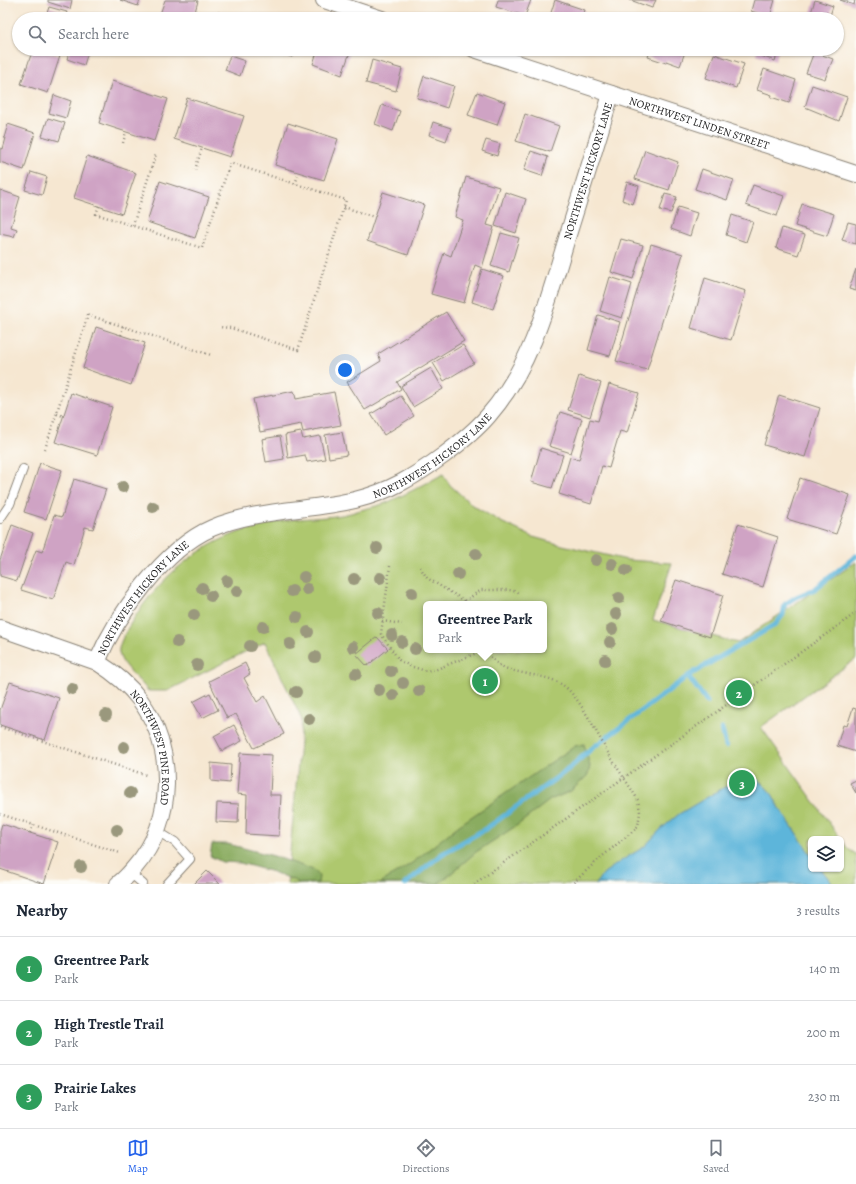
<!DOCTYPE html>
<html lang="en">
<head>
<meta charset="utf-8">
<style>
  :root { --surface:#fff; --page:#f2f2f3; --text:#1f2937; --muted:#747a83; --line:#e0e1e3; --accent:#2563eb }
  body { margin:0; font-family:Alegreya,serif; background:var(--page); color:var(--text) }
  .controls { position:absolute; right:12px; bottom:12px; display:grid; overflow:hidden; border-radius:6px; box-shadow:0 1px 3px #0004 }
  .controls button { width:36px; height:36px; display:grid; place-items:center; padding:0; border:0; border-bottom:1px solid var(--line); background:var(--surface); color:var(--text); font:20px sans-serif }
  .you { position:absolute; left:345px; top:370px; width:14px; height:14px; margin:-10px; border:3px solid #fff; border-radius:50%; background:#1a73e8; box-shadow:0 0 0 6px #1a73e833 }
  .badge { display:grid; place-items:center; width:26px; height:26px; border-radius:50%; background:var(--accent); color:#fff; font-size:13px; font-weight:700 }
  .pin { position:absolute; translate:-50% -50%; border:2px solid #fff; box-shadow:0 1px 4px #0006 }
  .popup { position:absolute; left:423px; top:601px; width:124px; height:52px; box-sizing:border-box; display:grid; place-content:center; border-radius:6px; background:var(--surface); filter:drop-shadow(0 1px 3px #0005); font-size:13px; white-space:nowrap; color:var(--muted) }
  .popup b { font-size:15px; color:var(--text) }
  .popup::after { content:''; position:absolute; left:50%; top:100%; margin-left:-8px; border:8px solid transparent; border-top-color:var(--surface) }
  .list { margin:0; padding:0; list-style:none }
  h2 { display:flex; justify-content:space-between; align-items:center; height:52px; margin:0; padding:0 16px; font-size:17px }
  h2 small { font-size:13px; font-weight:400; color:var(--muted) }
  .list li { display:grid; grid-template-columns:26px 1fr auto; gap:12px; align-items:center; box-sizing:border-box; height:64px; padding:0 16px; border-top:1px solid var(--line) }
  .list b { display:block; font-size:15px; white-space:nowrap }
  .list p { margin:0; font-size:13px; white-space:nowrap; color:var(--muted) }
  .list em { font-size:13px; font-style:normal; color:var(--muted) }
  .icon { flex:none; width:22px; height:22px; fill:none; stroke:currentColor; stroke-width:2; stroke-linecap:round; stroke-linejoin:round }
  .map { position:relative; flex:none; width:856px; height:884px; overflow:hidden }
  .search { position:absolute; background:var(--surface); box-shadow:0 1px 3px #0004; left:12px; right:12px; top:12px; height:44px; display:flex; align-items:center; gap:10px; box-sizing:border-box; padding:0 14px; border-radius:22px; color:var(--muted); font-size:15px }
  .sheet { height:244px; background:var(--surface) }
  nav { display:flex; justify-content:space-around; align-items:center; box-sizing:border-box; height:56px; border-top:1px solid var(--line); background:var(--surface); font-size:11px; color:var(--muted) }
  nav a { display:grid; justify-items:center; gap:2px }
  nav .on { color:var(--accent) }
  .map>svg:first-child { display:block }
  .green { fill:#aec86e; stroke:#657245; fill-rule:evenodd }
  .forest { fill:#8aac61; stroke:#53643e }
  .water { fill:#5db5da; stroke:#3c687b }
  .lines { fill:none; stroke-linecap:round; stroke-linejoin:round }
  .stream { stroke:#5db5da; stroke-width:5 }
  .building { fill:#cfa3c4 }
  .service-casing { stroke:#898276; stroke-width:10 }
  .minor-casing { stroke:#898276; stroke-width:18 }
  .path { stroke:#898276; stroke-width:2.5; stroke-dasharray:1 3; stroke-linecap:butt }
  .service { stroke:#fff; stroke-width:8 }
  .minor { stroke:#fff; stroke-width:16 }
  .tree { fill:#9a987d }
  .labels { text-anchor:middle; stroke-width:3; stroke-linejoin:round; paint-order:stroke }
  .street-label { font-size:11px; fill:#1c1c1c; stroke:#fdfcf7 }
</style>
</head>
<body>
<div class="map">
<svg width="856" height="884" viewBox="0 0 856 884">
  <rect width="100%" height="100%" fill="#fdfcf7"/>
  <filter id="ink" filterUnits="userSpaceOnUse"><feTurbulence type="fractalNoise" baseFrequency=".025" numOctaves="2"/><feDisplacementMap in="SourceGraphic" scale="8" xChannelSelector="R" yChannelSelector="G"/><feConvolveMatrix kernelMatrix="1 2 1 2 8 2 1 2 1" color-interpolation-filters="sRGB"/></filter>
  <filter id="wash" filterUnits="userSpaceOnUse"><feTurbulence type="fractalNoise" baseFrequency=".012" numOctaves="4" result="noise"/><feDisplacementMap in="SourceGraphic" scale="16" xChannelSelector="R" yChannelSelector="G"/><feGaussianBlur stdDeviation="0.9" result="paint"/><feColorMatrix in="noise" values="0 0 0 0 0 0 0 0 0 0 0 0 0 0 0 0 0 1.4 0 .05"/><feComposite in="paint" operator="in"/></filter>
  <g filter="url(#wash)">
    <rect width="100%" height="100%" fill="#f6e7d1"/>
    <path class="green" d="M443 474 450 485 472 505 501 522 533 537 558 544 627 560 672 563 653 620 738 643 856 562V659L761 727 848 849 856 854V884H287L302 720 265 642 167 691H148C139 678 122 668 119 653 117 644 131 623 136 615 172 562 218 532 282 521 305 517 328 519 351 513 362 509 375 507 386 503 406 494 424 485 443 474ZM426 604H544V650H426ZM811 839H841V869H811Z"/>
    <path class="forest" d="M584 744 590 766 588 775 571 791 550 800 519 824 476 852 446 878 437 884H379L412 863 458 826 575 746Z
      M212 844H228L274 856 314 870 319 876 318 883 297 884 298 882 273 872 240 863 222 862 210 856Z"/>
    <path class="water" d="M747 777 759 780 772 794 781 810 811 855V869H821L833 884H595L604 873 624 859 644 847 661 829 679 814 721 789Z"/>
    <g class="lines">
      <path class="stream" d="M688 676 707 702
        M722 729 726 746
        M405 884 442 854 487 828 566 771 590 750 688 676 725 654 775 625 783 615 785 604 796 597 815 589 856 556"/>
    </g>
    <g id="blocks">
      <path class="building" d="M48 0H72L70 9 48 2Z
        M120 0H140L138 6Z
        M165 0H195L198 1 193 19H176L160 14Z
        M498 0H531L525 16 496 7Z
        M555 0 585 10 582 19H549Z
        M630 0H656L652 8Z
        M754 0H775L770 17 751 11Z
        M815 0 833 6 829 19H809Z
        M840 0H855L854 5Z
        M49 7 67 12 64 19H45Z
        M218 12 240 19H216Z
        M33 49H39L60 56 48 93 21 84Z
        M70 49H89L84 65 67 59Z
        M268 49H295L292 57Z
        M318 49H341L350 52 342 75 313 64Z
        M651 49H686L680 66 666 61V63L648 57Z
        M758 49H779L775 61 756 54Z
        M814 52 833 59 825 79 806 73Z
        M714 54 744 64 736 88 706 78Z
        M230 56 245 61 240 76 225 70Z
        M372 60 402 69 396 91 366 83Z
        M764 69 796 80 789 103 771 97 772 95 757 90Z
        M424 76 454 86 447 108 417 98Z
        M112 81 168 99 154 141 99 123Z
        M812 85 847 97 839 121 805 107Z
        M477 92 505 102 497 125 468 115Z
        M54 95 71 101 66 118 49 113Z
        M187 98 244 116 230 157 174 139Z
        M382 105 400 111 393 131 375 124Z
        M525 114 559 126 550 152 516 141Z
        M48 118 65 123 59 141 42 136Z
        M433 122 451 128 446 141 429 135Z
        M288 123 338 139 324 180 275 165Z
        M8 124 35 133 24 170 0 162V150L1 148 3 149 6 138H4Z
        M486 140 500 144 497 156 482 151Z
        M645 150 678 162 669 190 635 179Z
        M531 151 548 157 542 176 524 170Z
        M87 156 136 173 122 214 74 198Z
        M702 169 734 180 727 200 695 189Z
        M31 172 47 177 42 195 25 190Z
        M466 177 499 187 487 225 494 227 482 268 475 265 464 303 431 294 444 253 451 256 463 220 455 217Z
        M160 181 209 197 195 238 147 222Z
        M627 182 639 186 633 204 622 200Z
        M753 185 784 196 777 216 746 205Z
        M0 190 20 197 11 227 17 229 14 237 0 234Z
        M383 192 424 205 408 255 367 241Z
        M505 192 526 199 516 233 495 226Z
        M665 194 677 197 671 213 660 210Z
        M802 204 834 214 827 236 795 226Z
        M678 207 697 213 690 236 671 229Z
        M732 215 753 222 746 242 726 235Z
        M848 222 856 224V244L842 240Z
        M782 228 805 235 798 255 776 248Z
        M501 233 519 238 509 272 491 266Z
        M621 239 643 245 633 279 611 272Z
        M651 244 683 254 647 370 616 361Z
        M482 269 504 276 493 309 472 302Z
        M856 269V291L849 289Z
        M610 277 632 284 622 318 600 311Z
        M705 278 746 291 731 340 691 328Z
        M446 312 464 341 397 382 401 389 365 410 347 382 381 361 378 354Z
        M598 315 620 322 610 356 588 350Z
        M96 327 145 343 131 385 83 368Z
        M463 345 474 363 444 381 433 363Z
        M431 368 443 389 413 407 401 386Z
        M579 376 601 383 590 417 568 410Z
        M609 384 639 393 627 433 620 431 609 468 602 466 591 504 559 494 570 457 579 460 590 419 598 421Z
        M294 391 296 399 334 392 341 425 303 432 301 424 260 432 253 399Z
        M71 393 112 407 97 455 55 442Z
        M779 395 820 408 805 457 764 445Z
        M401 396 414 416 384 435 371 414Z
        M560 412 582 419 571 453 549 446Z
        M301 432 303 439 320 436 325 459 307 462 305 455 288 458 285 435Z
        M342 432 347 455 329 458 325 435Z
        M280 436 284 459 266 462 262 439Z
        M541 448 563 455 552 488 531 482Z
        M40 463 62 470 46 519 24 512Z
        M800 478 850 495 836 534 787 519Z
        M74 479 106 489 93 529 85 527 74 565 66 562 53 600 21 590 36 550 42 552 54 515 62 517Z
        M738 524 778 537 763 587 722 574Z
        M12 525 33 533 17 581 0 576V560Z
        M676 580 723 595 710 637 661 621Z
        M377 637 388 649 367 666 356 654Z
        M245 663 250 674 244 678 257 702 265 696 284 734 254 748 236 714 227 718 209 681Z
        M10 682 59 698 45 740 0 725V710Z
        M210 693 218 710 202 718 193 702Z
        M853 708 856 709V752L837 746 843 725 847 726Z
        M234 725 242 741 222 751 214 736Z
        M240 753 272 755 270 795H281L279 836 246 834 247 795 237 794Z
        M211 763 231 765 230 783 211 781Z
        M856 780V793L850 783Z
        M217 803 239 804 238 823 216 822Z
        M2 824 58 842 44 884 0 869V831Z
        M207 871 220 884H194Z"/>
    </g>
  </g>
  <g filter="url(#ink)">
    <use href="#blocks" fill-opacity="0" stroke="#898276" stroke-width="1"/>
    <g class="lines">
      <defs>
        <path id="service" d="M0 519 10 504 23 469
          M157 831 175 842 190 859 167 884
          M130 873 143 884"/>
        <g id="minor">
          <path d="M324 0 382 19"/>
          <path id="s1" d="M474 49 856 174"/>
          <path id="s2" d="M0 628 97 662C113 672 129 685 140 700 176 749 175 821 135 867 130 873 125 879 118 884"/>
          <path id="s3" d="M97 662C116 616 165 548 212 528 257 509 308 511 355 500 389 492 417 475 444 455 460 443 475 431 488 416 532 366 548 301 567 238 582 190 597 142 611 94"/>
        </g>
      </defs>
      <use href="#service" class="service-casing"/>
      <use href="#minor" class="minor-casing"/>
      <path class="path" d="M123 143 126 132
        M195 170 202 148
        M295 184 299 173
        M99 206 96 214 202 248 230 163 346 200 298 350 231 328 219 327
        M344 207 374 217
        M133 225 156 154
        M121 335 123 326
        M57 414 63 416
        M45 449 88 315 211 355
        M390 566 381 634 399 660 410 666 426 671 437 669 484 650
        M420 567 427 578 465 601 466 604
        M465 601 481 590H509L518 592
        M382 621 402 624
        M486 650C489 655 493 660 498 664 512 675 544 673 561 684 579 694 599 738 610 756 619 771 629 785 638 800L640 812 638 826 632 832 599 859 572 884
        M0 727 146 775
        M0 814 120 853
        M30 833 33 825
        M474 884 856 613"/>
      <use href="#service" class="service"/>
      <use href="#minor" class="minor"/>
    </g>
    <g class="tree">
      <circle cx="123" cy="487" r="6"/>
      <circle cx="153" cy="507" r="6"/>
      <circle cx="377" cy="548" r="6"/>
      <circle cx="476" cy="554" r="6"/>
      <circle cx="596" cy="560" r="6"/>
      <circle cx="612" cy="564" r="6"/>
      <circle cx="626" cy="570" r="6"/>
      <circle cx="458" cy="574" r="6"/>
      <circle cx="304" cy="577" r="6"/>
      <circle cx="380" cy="578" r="6"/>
      <circle cx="354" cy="579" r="6"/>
      <circle cx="227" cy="581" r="6"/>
      <circle cx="202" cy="588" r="6"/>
      <circle cx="307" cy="589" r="6"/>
      <circle cx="237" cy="591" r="6"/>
      <circle cx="292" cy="591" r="6"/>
      <circle cx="412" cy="593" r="6"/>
      <circle cx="211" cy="596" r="6"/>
      <circle cx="619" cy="598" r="6"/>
      <circle cx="378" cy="613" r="6"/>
      <circle cx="616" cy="614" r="6"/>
      <circle cx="194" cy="615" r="6"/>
      <circle cx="297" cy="617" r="6"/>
      <circle cx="263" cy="627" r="6"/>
      <circle cx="612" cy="629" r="6"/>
      <circle cx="308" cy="632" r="6"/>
      <circle cx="392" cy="635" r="6"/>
      <circle cx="177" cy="642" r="6"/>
      <circle cx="402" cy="642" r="6"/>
      <circle cx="610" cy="642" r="6"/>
      <circle cx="290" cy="644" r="6"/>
      <circle cx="250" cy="646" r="6"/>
      <circle cx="353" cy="647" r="6"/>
      <circle cx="415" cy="649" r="6"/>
      <circle cx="315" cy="657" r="6"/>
      <circle cx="605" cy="660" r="6"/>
      <circle cx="197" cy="665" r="6"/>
      <circle cx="391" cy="671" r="6"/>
      <circle cx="356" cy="674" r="6"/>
      <circle cx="403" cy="683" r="6"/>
      <circle cx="72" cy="689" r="6"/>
      <circle cx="379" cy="690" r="6"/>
      <circle cx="419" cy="691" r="6"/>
      <circle cx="296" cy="692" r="6"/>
      <circle cx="393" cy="695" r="6"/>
      <circle cx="106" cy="715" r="6"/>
      <circle cx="309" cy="719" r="6"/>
      <circle cx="124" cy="747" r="6"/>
      <circle cx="130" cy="793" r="6"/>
      <circle cx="117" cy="830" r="6"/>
      <circle cx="81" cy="867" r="6"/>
    </g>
  </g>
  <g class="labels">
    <g class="street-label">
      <text dy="4" stroke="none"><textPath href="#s1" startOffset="237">NORTHWEST LINDEN STREET</textPath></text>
      <text dy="4" stroke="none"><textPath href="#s3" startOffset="752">NORTHWEST HICKORY LANE</textPath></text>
      <text dy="4" stroke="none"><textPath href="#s3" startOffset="416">NORTHWEST HICKORY LANE</textPath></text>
      <text dy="4" stroke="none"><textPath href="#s3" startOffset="80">NORTHWEST HICKORY LANE</textPath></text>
      <text dy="4" stroke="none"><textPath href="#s2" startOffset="210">NORTHWEST PINE ROAD</textPath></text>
    </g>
  </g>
</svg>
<div class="controls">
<button><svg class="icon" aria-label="layers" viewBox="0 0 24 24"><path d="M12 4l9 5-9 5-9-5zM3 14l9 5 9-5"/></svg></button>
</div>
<div class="you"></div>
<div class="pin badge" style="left:485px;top:681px;background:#2e9e5b">1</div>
<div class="popup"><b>Greentree Park</b>Park</div>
<div class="pin badge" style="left:739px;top:693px;background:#2e9e5b">2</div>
<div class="pin badge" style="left:742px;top:783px;background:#2e9e5b">3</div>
<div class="search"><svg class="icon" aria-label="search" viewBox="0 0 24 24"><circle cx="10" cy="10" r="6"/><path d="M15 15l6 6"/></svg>Search here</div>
</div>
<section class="sheet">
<h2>Nearby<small>3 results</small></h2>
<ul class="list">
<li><span class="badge" style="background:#2e9e5b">1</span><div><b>Greentree Park</b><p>Park</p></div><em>140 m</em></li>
<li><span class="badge" style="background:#2e9e5b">2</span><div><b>High Trestle Trail</b><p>Park</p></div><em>200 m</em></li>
<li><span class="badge" style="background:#2e9e5b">3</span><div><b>Prairie Lakes</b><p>Park</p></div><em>230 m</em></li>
</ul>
</section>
<nav>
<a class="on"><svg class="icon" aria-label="map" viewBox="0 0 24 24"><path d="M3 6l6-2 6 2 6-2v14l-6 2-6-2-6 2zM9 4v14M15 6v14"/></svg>Map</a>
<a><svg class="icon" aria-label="directions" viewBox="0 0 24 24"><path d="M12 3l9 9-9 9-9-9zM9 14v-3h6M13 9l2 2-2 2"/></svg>Directions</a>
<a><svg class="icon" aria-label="saved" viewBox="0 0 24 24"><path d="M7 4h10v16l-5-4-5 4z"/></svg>Saved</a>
</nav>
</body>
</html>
